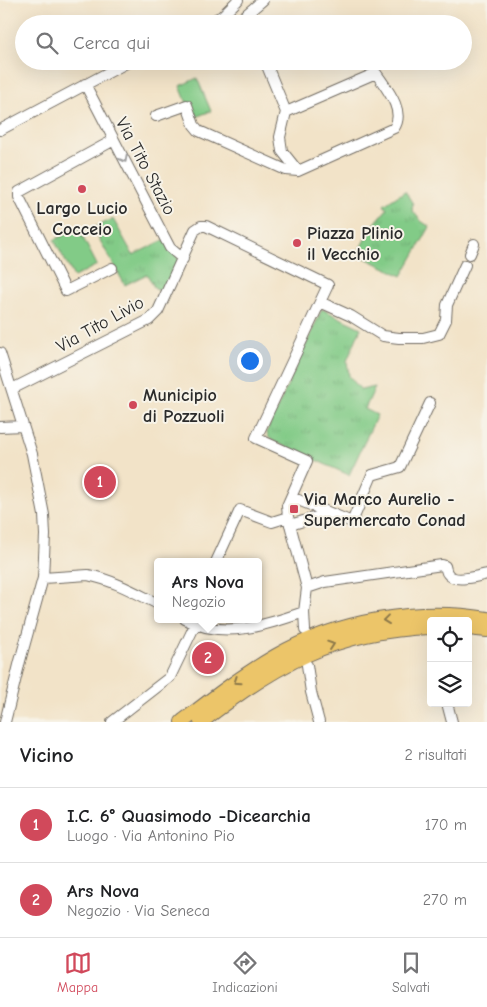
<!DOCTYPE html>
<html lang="it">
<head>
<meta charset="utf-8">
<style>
  :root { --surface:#fff; --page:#f6f6f6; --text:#202124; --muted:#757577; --line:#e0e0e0; --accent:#d1495b }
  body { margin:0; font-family:"Comic Neue",sans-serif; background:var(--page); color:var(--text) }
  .controls { position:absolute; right:15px; bottom:15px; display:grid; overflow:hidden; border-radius:5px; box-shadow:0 5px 20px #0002 }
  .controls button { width:45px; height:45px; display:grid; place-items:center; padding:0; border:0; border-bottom:1px solid var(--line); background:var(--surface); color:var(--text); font:25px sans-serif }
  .you { position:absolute; left:249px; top:360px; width:18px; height:18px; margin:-12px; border:4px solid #fff; border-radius:50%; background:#1a73e8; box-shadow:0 0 0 8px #1a73e833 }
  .badge { display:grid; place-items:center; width:32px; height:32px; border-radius:50%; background:var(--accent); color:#fff; font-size:16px; font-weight:700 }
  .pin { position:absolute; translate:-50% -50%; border:2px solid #fff; box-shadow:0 1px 5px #0006 }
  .popup { position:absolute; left:154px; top:558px; width:108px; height:65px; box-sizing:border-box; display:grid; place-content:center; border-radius:5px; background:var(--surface); filter:drop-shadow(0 1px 4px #0005); font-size:16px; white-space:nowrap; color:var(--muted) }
  .popup b { font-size:19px; color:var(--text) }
  .popup::after { content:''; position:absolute; left:50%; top:100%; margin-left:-10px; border:10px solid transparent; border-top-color:var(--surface) }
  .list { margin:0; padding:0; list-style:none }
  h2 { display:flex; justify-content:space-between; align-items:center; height:65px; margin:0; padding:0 20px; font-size:21px }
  h2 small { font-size:16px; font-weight:400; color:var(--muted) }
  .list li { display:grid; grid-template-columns:32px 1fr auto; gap:15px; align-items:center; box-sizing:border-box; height:75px; padding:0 20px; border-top:1px solid var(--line) }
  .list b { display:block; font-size:19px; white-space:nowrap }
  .list p { margin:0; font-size:16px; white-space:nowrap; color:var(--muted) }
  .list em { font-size:16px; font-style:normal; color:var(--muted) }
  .icon { flex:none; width:28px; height:28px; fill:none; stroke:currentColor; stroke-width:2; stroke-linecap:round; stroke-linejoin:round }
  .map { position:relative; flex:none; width:487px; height:722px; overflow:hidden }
  .search { position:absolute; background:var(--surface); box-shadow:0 5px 20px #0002; left:15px; right:15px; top:15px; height:55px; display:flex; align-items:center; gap:12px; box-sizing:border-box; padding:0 18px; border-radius:28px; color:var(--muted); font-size:19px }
  .sheet { height:215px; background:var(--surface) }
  nav { display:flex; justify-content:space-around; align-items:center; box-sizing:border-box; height:70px; border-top:1px solid var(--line); background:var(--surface); font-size:14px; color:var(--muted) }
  nav a { display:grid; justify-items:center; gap:2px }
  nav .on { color:var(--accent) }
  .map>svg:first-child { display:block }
  .grass { fill:url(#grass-tufts); stroke:#567b59 }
  .garden { fill:#82cb87; stroke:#567b59 }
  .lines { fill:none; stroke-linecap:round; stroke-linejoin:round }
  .minor-casing { stroke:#716b62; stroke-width:12 }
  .highway-casing { stroke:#716b62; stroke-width:16 }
  .minor { stroke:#fff; stroke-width:10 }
  .highway { stroke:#ecc569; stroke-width:14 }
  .oneway { stroke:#a0a0a0 }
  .oneway2 { stroke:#8c784a }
  .poi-dot { fill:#d1495b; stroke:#f7f3e8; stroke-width:2 }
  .labels { text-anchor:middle; stroke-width:4; stroke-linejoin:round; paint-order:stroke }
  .street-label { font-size:18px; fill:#2b2b2b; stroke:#f7f3e8 }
  .poi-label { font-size:18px; font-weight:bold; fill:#2b2b2b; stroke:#f7f3e8; text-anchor:start }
</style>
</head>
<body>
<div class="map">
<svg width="487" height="722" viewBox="0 0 487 722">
  <defs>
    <pattern id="grass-tufts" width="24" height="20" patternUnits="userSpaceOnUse" patternTransform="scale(1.25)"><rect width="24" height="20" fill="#82cb87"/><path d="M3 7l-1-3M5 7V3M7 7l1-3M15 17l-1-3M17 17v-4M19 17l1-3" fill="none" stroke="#70ae75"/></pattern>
  </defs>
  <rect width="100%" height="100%" fill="#f7f3e8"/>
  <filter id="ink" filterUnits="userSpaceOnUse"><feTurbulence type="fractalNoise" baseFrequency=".02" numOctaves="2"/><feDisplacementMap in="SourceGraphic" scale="10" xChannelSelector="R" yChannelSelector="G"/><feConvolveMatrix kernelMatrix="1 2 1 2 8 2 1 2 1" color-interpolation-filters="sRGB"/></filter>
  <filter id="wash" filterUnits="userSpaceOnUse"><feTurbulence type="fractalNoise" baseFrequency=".0096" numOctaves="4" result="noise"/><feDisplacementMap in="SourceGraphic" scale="20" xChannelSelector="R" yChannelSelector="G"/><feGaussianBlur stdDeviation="1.12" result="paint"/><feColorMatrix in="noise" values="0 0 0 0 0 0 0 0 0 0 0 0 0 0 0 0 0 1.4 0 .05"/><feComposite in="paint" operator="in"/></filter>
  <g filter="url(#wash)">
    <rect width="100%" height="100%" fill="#f2e3c8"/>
    <path class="grass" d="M405 191 413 204 412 210 421 221 430 227 402 276 357 254 371 228 387 209 384 205Z
      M113 219 133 255 164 240 179 259 164 292 155 289 147 274 125 285 93 228Z
      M322 309 361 328 347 361 349 376 361 390 375 387 365 409 377 415 349 475 275 442C270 439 267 437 267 431Z"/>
    <path class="garden" d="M197 78 211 111 193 118 180 86Z
      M78 228 97 265 74 277 54 240Z"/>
  </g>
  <g filter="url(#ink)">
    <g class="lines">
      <defs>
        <path id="minor" d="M242 18 263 0
          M206 24 222 16 238 0
          M265 61 286 112 280 137 282 151 298 171 394 128C406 111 386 88 376 73L286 112
          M85 84 170 248 183 259
          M156 116 187 105 194 125 199 131 286 170 298 171
          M0 130 130 61
          M470 254 474 244
          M112 268 66 291 19 197V192L114 140
          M320 302 351 316 383 336 399 338H423L439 334 446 320 447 305 465 265
          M0 353 32 454 44 515 45 535 43 578 20 661 5 722
          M12 389 149 320 158 311 195 230 201 226H206L328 285 256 438 307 461 287 506 288 517 307 588 304 612 305 630
          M0 427 23 426
          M291 497 352 522 372 475 400 467 430 403
          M290 525 330 513
          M216 562 240 510 272 522 288 517
          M43 578 88 575C113 580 136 593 158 604
          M307 588 325 582 442 565 445 566C446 569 446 572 448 574 454 583 479 576 487 574
          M185 619C222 640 267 625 304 612
          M307 665 311 692 319 722
          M447 703 452 722
          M112 722 170 677 195 625"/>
        <path id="highway" d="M468 628 487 630
          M182 722C212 699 243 675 276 656 337 621 417 607 487 619
          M201 722C274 665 335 630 431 627"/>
      </defs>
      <use href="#minor" class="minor-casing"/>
      <use href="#highway" class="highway-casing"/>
      <use href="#minor" class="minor"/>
      <use href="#highway" class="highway"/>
    </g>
    <defs><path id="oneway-chevron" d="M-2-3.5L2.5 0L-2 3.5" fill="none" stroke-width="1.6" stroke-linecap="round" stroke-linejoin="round" transform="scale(1.25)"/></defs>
    <use class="oneway" href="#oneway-chevron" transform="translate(124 159) rotate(62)"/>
    <g class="oneway2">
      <use href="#oneway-chevron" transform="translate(386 620) rotate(173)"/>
      <use href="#oneway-chevron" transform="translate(331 645) rotate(-19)"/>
      <use href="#oneway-chevron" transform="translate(237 681) rotate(146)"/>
    </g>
  </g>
  <g class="poi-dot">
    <circle cx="82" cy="189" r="5"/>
    <circle cx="297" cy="243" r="5"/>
    <circle cx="133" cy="405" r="5"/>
    <rect x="289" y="504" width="10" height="10" rx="2.5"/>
  </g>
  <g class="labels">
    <g class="street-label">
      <text transform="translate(146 166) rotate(62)" y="6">Via Tito Stazio</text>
      <text transform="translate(100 324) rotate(-29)" y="6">Via Tito Livio</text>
    </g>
    <g class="poi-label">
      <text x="82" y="214" text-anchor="middle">Largo Lucio<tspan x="82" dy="21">Cocceio</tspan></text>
      <text x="307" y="239">Piazza Plinio<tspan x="307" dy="21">il Vecchio</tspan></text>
      <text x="143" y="401">Municipio<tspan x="143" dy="21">di Pozzuoli</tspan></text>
      <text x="304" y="505">Via Marco Aurelio -<tspan x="304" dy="21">Supermercato Conad</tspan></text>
    </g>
  </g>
</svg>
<div class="controls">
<button><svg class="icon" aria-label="locate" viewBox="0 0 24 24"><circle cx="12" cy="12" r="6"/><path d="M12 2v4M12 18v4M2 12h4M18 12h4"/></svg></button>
<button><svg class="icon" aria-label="layers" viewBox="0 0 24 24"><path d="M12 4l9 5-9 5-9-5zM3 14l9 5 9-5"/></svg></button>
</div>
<div class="you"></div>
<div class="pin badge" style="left:100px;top:482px">1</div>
<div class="pin badge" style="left:208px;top:658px">2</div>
<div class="popup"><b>Ars Nova</b>Negozio</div>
<div class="search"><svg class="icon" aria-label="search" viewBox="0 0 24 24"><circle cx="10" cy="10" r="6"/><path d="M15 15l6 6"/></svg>Cerca qui</div>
</div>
<section class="sheet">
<h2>Vicino<small>2 risultati</small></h2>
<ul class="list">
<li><span class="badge">1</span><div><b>I.C. 6° Quasimodo -Dicearchia</b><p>Luogo · Via Antonino Pio</p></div><em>170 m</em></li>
<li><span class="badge">2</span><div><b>Ars Nova</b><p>Negozio · Via Seneca</p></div><em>270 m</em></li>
</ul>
</section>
<nav>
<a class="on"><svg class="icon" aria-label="map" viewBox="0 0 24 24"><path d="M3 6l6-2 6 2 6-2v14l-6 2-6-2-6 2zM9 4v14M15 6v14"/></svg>Mappa</a>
<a><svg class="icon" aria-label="directions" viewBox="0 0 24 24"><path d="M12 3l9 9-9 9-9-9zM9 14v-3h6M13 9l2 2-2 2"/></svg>Indicazioni</a>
<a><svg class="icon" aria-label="saved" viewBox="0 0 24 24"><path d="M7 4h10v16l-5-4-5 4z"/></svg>Salvati</a>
</nav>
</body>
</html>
